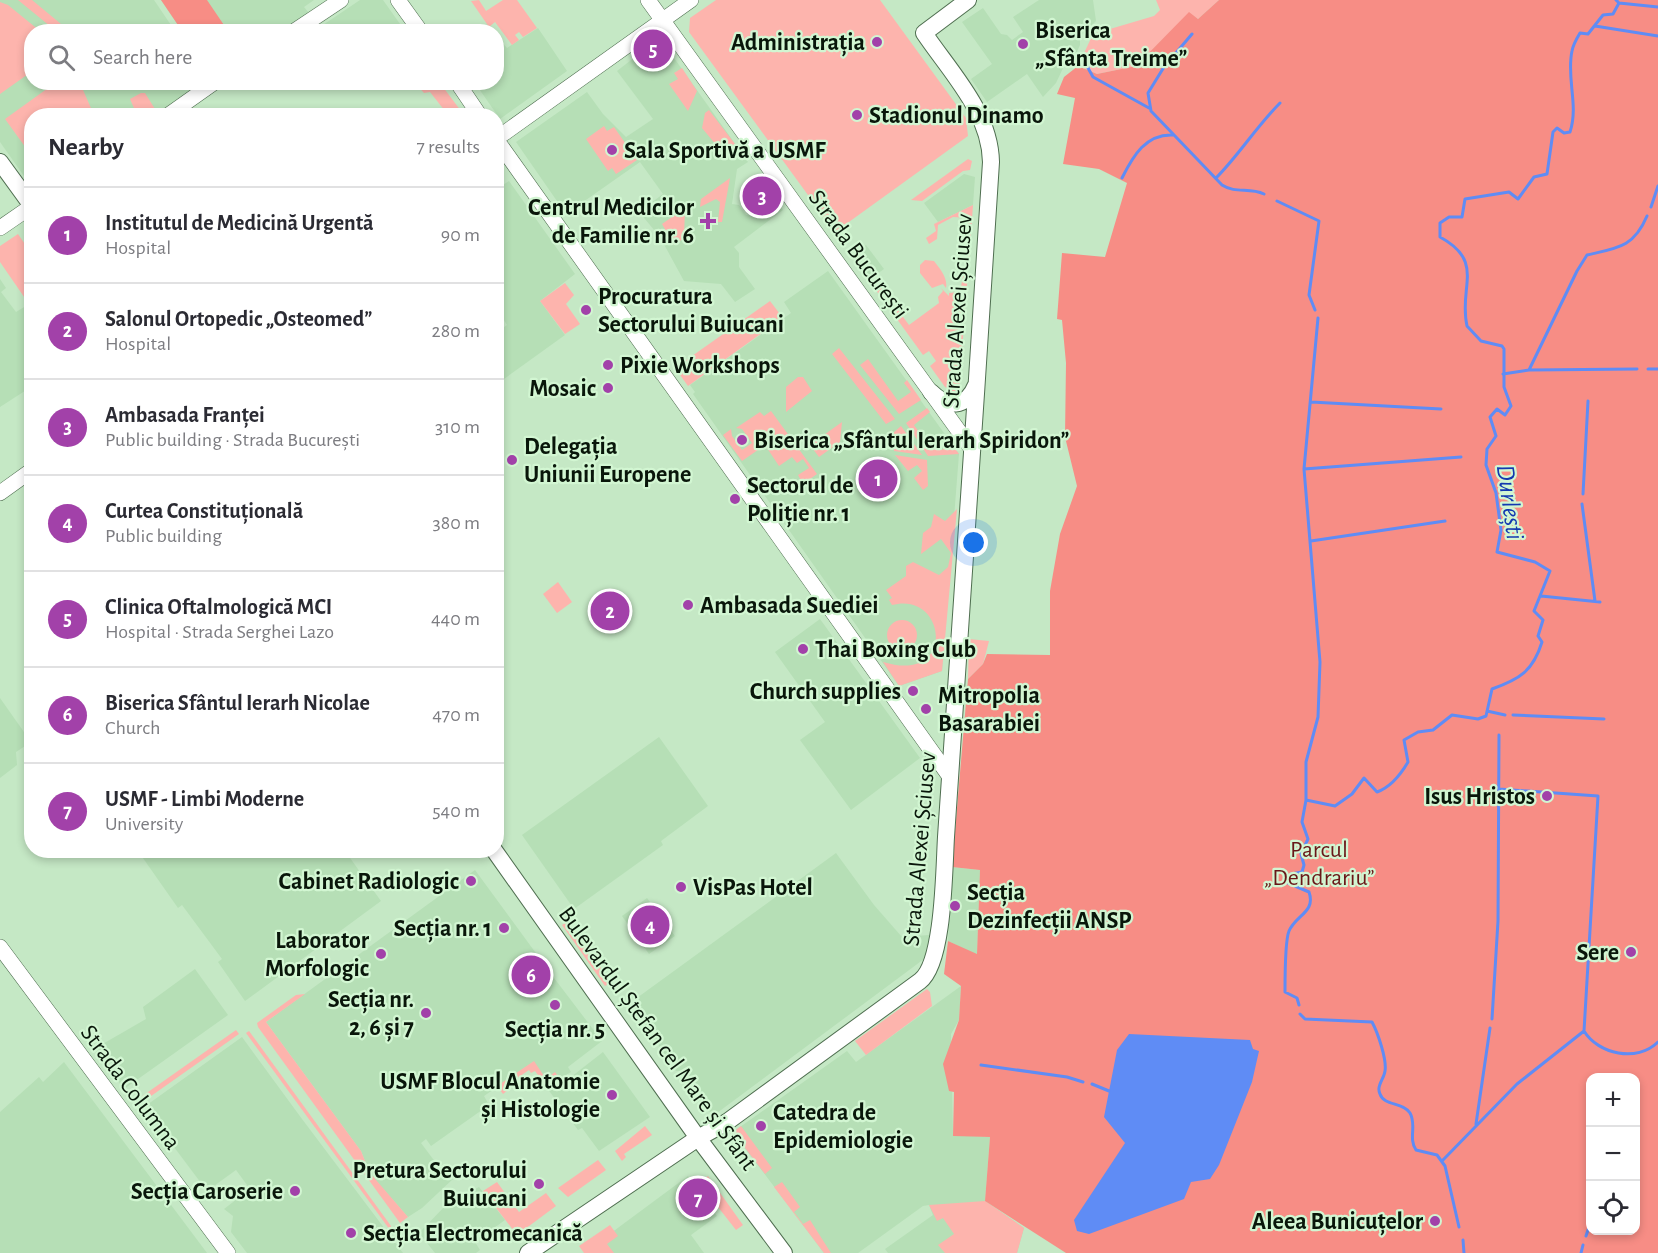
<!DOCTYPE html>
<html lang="en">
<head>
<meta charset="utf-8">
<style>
  :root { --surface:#fff; --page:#f7f7f7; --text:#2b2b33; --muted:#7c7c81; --line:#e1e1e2; --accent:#a241a9 }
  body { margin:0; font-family:"Alegreya Sans",sans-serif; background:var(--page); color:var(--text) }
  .controls { position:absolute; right:18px; bottom:18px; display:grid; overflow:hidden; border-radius:12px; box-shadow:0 3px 9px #0003 }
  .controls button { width:54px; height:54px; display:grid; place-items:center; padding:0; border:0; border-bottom:2px solid var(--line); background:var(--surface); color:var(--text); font:30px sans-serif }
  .you { position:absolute; left:974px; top:543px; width:21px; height:21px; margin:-15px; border:4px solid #fff; border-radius:50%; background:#1a73e8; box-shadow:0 0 0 9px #1a73e833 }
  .badge { display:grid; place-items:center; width:39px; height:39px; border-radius:50%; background:var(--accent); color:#fff; font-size:20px; font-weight:700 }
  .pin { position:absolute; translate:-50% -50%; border:3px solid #fff; box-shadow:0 2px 6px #0006 }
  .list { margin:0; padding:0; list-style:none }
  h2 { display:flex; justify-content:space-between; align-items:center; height:78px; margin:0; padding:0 24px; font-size:26px }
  h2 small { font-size:20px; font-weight:400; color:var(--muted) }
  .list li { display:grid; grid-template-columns:39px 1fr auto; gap:18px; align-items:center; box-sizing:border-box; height:96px; padding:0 24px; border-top:2px solid var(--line) }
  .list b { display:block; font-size:22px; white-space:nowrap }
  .list p { margin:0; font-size:20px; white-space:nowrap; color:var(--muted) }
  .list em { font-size:20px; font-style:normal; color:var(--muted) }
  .icon { flex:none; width:33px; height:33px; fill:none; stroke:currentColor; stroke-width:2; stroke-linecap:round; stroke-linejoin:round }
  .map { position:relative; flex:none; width:1658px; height:1253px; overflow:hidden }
  .search { position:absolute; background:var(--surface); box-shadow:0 3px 9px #0003; left:24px; top:24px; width:480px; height:66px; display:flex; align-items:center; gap:15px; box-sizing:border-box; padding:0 21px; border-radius:24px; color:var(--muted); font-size:22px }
  .panel { position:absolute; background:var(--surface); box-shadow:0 3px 9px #0003; left:24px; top:108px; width:480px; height:750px; border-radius:24px }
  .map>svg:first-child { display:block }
  .built { fill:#b6dfb6 }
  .green { fill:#fdb4ad }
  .forest { fill:#f78d85; fill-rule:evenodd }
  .water { fill:#5f8cf5 }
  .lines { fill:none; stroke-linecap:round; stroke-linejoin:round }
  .stream { stroke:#5f8cf5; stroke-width:3 }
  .secondary-casing { stroke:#4f6e50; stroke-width:16 }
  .primary-casing { stroke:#4f6e50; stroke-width:18 }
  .secondary { stroke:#fff; stroke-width:15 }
  .primary { stroke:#fff; stroke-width:16 }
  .poi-dot { fill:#a241a9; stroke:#d2f6d2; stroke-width:2 }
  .labels { text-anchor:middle; stroke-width:4.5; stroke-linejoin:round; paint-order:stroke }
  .poi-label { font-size:24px; font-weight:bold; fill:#09160a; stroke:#d2f6d2; text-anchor:start }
  .street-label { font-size:24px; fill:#09160a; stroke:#d2f6d2 }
  .park-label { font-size:24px; fill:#691718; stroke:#d2f6d2 }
  .water-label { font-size:26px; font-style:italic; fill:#1338b0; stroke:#d2f6d2 }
</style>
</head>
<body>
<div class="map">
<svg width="1658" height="1253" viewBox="0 0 1658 1253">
  <rect width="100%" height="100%" fill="#c5e8c5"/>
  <path class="built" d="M0 0H154L175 31 32 32V82L203 83 156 115 32 116 31 186 0 142Z
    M161 0H314L304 7 309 13 281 32 182 31Z
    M360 0H383L405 31 318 32 317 29Z
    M1039 0H1093L1096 21 1080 37V45L1074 58 1070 56 1063 61 1064 66 1056 83 1043 97 1027 74 987 102 971 79 992 64 962 22 983 8 1001 34 1007 35 1012 40 1023 32 1013 17Z
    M538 28 567 71 500 119 475 83 496 82 497 37 507 48Z
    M658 39 662 41 748 162 737 169 732 204 739 205 746 215 761 217 780 205 783 210 734 247 739 253V267L755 289 735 302 721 284 684 281 660 237 639 212 663 194 640 162 566 214 516 142 587 92 603 114 626 137 653 119 617 71Z
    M964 174 975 177 973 205 938 222 924 203Z
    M509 181 575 274 540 301 565 335 497 384 496 333 507 325 497 309V189Z
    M866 245 884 269 870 279 852 255Z
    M828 271 959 454 942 671 899 686 693 394 695 392 690 385 791 313 784 302Z
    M0 279 6 288 1 292 16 312 29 304 32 307 31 387 0 407Z
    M820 619 920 758 851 810 800 740 825 722 775 652Z
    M0 698 31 742 16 752 17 765 0 778Z
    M659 737 708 806 661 841 663 845 574 909 522 835Z
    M138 851H345L381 901 245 1001 218 962 222 959 182 905 178 908Z
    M836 853 874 905 902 937 929 935 928 956 717 1113 707 1111 691 1089V1083L682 1071H676L630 1003Z
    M952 867 980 870 977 955 948 941Z
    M475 870 538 956 511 976 524 994 551 974 602 1041 568 1067 571 1072 560 1079H546L533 1062 484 1096 489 1105 431 1146 426 1139 421 1143 433 1159 453 1179 422 1208 408 1217 370 1174 361 1151 266 1022Z
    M647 898 675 936 649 954 622 916Z
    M195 969 228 1015 124 1089 114 1075 118 1072 101 1051 97 1054 94 1049 146 1019 143 1007Z
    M961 986 959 1020 951 1034 953 1135 990 1137 985 1201 1024 1228 1017 1253H888L885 1249 933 1215 929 1205 923 1206 858 1253H824L733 1132 847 1051 856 1062Z
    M242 1037 302 1119 403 1253H247L231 1232 233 1216 224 1209 250 1189 236 1170 207 1191 144 1107Z
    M603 1052 650 1117 599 1151 582 1128 578 1130 547 1088 569 1075 571 1077Z
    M64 1062 207 1253H0V1112L39 1077 43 1082Z
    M688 1176 717 1216 691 1235 704 1253H584Z
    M479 1187 505 1220 475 1242 480 1250 476 1253H435L419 1233 448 1203Z"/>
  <path class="green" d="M18 0H32L61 24 56 31Z
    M479 0 486 11 503 0H517L537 28 523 37 519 32 515 35 519 40 512 45 495 22 489 27 471 1Z
    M716 0H880L966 118 968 136 835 232 689 32 690 18Z
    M1156 0H1219L1198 19 1189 13 1136 66 1097 74 1078 66 1093 34 1154 16 1160 10Z
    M0 2 8 5 40 31 32 32 31 72 0 94Z
    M682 68 697 91 688 111 669 84 678 79 674 73Z
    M55 83H80L94 115 32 116 31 155 5 119Z
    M420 83H440L464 115H442L445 111 430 92 424 93 417 85Z
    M141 93H145L155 109 154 115H137L130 99Z
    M709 110 735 144 722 152 702 128 705 113Z
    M604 126 607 131 614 127 637 160 616 174 612 168 608 171 586 139Z
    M968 159 972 161 970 170 963 171 922 201 911 200Z
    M730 178 722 222H718L720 202 716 199 700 207 701 199Z
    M973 205 969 262H966L968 218 953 217 938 225 937 239 929 244 926 238 936 231 934 224Z
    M685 208 684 238 674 245 662 224Z
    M18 234 31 253V307L0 262V246Z
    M925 260 934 261C940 269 948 278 946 288L943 284 932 288 920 273V265Z
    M964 271 968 272 959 389 954 392 945 387 930 366 936 361 929 351 923 355 873 286 878 283 909 325 939 303 938 297 943 291 941 288 949 296V293L960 292Z
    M565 283 574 295 566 304 580 324 565 334 540 301Z
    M770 301 783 318 688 386 675 368Z
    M839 348 895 419 886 424 832 354Z
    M868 359 898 401 911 392 904 383 907 380 921 400 899 414 860 365Z
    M798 377H803L812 391 786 412V387Z
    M927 408 930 412 914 425 927 443 934 439 942 450 951 443 959 454 928 456 906 423Z
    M771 411 817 474 803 484 798 475 809 468 803 459 797 463 792 457 779 466 765 445 742 461 723 435 731 429 732 436 742 450 752 443 742 429 736 428 760 412 764 416Z
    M842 422 840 442 819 457 810 445Z
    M901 426 922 455 894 451 896 437 893 433Z
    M895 455 927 460 928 486 923 490 914 478 922 471 917 465 908 471Z
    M957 509 942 671 899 686 883 662C957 685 947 590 892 605L889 600 892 598 886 590 906 576V566L913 562 939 575 948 567 951 553 941 539 921 554 923 533 931 527 934 514 945 521Z
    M558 582 572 602 557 613 543 594Z
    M887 635a15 15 0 1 1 30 0a15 15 0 1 1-30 0Z
    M969 639 989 641 983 664 968 679Z
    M568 921 611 982 605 986 562 925Z
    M927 989 930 992 932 1006 866 1055 855 1041Z
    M305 994 266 1022 361 1151 370 1173 408 1217 400 1223 258 1027 257 1023 296 995Z
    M236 1030 239 1034 144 1101 141 1097Z
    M249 1031 391 1226 390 1230 246 1033Z
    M534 1061 546 1079 555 1072 560 1079 569 1075 547 1088 535 1071 531 1073 529 1070 510 1083 512 1087 503 1094 497 1086Z
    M645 1126 652 1135 624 1154 626 1157 622 1161 615 1151Z
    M741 1126 772 1168 765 1174 733 1132Z
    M598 1160 606 1170 568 1197 558 1188Z
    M708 1176 743 1225 736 1230 707 1193V1188L700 1182Z
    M497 1182 519 1212 546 1193 556 1206 517 1235 483 1191Z
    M782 1182 800 1207 794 1212 803 1224 810 1220 831 1253H824L774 1187Z
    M985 1201 1024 1228 1017 1253H945L938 1245 954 1234 943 1218 937 1221 929 1205Z
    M610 1225 618 1236 607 1244 614 1253H584L579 1246Z"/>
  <path class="forest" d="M161 0H207L228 31H182Z
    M1219 0H1658V1253H1066L985 1201 990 1137 953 1136 954 1092 949 1091 943 1064 959 1020 961 986 944 974 948 941 977 954 980 870 952 867 968 679 983 664 987 654 1050 655V591L1060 534 1077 486 1065 437 1066 363 1062 320 1057 319 1062 253 1105 257 1127 183 1099 169 1063 164 1075 98 1057 94 1064 77 1078 66 1097 74 1136 66 1189 12 1198 19ZM1590 1078H1636V1230H1590Z"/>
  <path class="water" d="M1129 1034 1250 1040 1253 1049 1259 1051 1252 1082 1219 1165 1210 1179 1191 1182 1184 1199 1089 1234 1077 1231 1074 1220 1125 1143 1104 1117 1117 1050Z"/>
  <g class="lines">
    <path class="stream" d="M1619 3 1658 7
      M1595 26 1658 36
      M1192 34 1164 67 1148 93 1151 111 1222 185C1236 194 1249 187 1264 194
      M1088 60V68L1093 77 1149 108
      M1122 178C1133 156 1146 133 1174 135
      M1216 178C1239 155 1256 127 1280 103
      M1277 201 1319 221 1309 295 1315 310
      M1651 207 1658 186
      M1648 369H1658
      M1530 370 1637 369
      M1503 374 1529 370 1577 271 1587 255C1618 248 1634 247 1647 216
      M1311 402 1441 409
      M1304 469 1461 457
      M1583 494 1588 401
      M1582 504 1595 601
      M1311 541 1445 521
      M1541 596 1600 602
      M1487 711 1505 715
      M1513 715 1604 719
      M1499 789 1598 796 1584 1031C1598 1054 1637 1063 1658 1042
      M1306 800V762L1318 717 1320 662 1304 469 1318 318
      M1299 1005 1297 998 1285 992C1285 980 1285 941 1289 931 1296 915 1316 912 1309 892L1288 883 1291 874 1302 872 1304 865 1301 854 1308 839 1302 822 1306 800 1335 806 1352 794 1364 778 1377 792C1391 787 1401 774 1408 762L1404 740 1418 732 1433 730 1452 715 1478 719 1486 716 1492 689C1520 679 1533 671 1542 642L1538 636 1543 620 1534 611 1550 571 1535 562 1497 552 1501 530 1496 493 1486 465 1487 449 1496 436 1490 417 1497 409 1505 415 1511 406 1504 387V349L1502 346 1481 341 1467 326C1458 287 1486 262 1440 237V223L1449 217H1462L1465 199 1509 192 1518 199 1534 177 1547 174 1553 132 1557 128 1564 133 1570 132C1579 105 1566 78 1572 51 1573 45 1577 38 1580 33L1588 34 1603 15 1613 14 1619 3 1616 0
      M1300 1014 1305 1019 1372 1022C1378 1033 1387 1060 1385 1071 1384 1079 1376 1086 1380 1094 1384 1106 1403 1102 1410 1113 1417 1125 1408 1138 1416 1150L1437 1155 1445 1166 1459 1227
      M1492 1019 1498 921 1499 735
      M981 1065 1067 1077 1083 1082
      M1092 1084 1109 1091
      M1476 1124 1490 1028
      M1442 1161 1517 1084 1584 1031
      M1586 1236 1590 1224
      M1463 1240 1464 1253
      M1581 1253 1583 1245"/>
    <defs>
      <path id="secondary" d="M398 0 421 32
        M648 0 971 448
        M293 32 341 0
        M457 82 480 116
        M167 116 215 82
        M496 139 950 777
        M496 139 691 0
        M0 228 32 206
        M0 493 32 470
        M0 947 228 1253"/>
      <path id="primary" d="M0 162 32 206
        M931 392C947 408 966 409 976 385
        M494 850 698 1138 784 1253
        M528 1253 698 1138 727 1122 920 981C944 963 944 869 946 837 963 612 976 387 991 162 990 112 951 73 924 33L968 0"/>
    </defs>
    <use href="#secondary" class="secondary-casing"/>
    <use href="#primary" class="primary-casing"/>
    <use href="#secondary" class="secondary"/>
    <use href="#primary" class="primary"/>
  </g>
  <g class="poi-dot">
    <circle cx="877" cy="42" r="6"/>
    <circle cx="1023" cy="44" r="6"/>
    <circle cx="857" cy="115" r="6"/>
    <circle cx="612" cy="150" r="6"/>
    <path d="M705 212h6v6h6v6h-6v6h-6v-6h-6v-6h6z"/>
    <circle cx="586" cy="310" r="6"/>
    <circle cx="608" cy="365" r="6"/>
    <circle cx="608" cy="388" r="6"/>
    <circle cx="742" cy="440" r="6"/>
    <circle cx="512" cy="460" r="6"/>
    <circle cx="735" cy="499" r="6"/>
    <circle cx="688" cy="605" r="6"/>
    <circle cx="803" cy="649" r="6"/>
    <circle cx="913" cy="691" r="6"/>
    <circle cx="926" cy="709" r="6"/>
    <circle cx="1547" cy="796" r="6"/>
    <circle cx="471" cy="881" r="6"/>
    <circle cx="681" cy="887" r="6"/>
    <circle cx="955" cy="906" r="6"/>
    <circle cx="504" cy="928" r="6"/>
    <circle cx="1631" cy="952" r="6"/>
    <circle cx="381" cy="954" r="6"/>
    <circle cx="555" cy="1005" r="6"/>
    <circle cx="426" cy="1013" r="6"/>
    <circle cx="612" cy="1095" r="6"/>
    <circle cx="761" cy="1126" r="6"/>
    <circle cx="539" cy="1184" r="6"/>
    <circle cx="295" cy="1191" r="6"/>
    <circle cx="1435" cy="1221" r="6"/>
    <circle cx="351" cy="1233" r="6"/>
  </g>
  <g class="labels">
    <g class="poi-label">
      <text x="1035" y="38">Biserica<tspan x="1035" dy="28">„Sfânta Treime”</tspan></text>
      <text x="865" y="50" text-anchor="end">Administrația</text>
      <text x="869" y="123">Stadionul Dinamo</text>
      <text x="624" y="158">Sala Sportivă a USMF</text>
      <text x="694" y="215" text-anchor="end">Centrul Medicilor<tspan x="694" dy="28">de Familie nr. 6</tspan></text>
      <text x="598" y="304">Procuratura<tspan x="598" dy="28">Sectorului Buiucani</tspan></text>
      <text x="620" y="373">Pixie Workshops</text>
      <text x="596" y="396" text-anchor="end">Mosaic</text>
      <text x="754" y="448">Biserica „Sfântul Ierarh Spiridon”</text>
      <text x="524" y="454">Delegația<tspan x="524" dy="28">Uniunii Europene</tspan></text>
      <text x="747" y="493">Sectorul de<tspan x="747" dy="28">Poliție nr. 1</tspan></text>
      <text x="700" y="613">Ambasada Suediei</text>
      <text x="815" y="657">Thai Boxing Club</text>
      <text x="901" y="699" text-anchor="end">Church supplies</text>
      <text x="938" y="703">Mitropolia<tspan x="938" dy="28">Basarabiei</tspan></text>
      <text x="1535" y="804" text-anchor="end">Isus Hristos</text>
      <text x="459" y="889" text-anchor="end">Cabinet Radiologic</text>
      <text x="693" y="895">VisPas Hotel</text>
      <text x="967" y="900">Secția<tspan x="967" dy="28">Dezinfecții ANSP</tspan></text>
      <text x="492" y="936" text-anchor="end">Secția nr. 1</text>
      <text x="369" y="948" text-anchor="end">Laborator<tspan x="369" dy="28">Morfologic</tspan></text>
      <text x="1619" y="960" text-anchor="end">Sere</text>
      <text x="414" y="1007" text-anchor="end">Secția nr.<tspan x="414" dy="28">2, 6 și 7</tspan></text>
      <text x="555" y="1037" text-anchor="middle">Secția nr. 5</text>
      <text x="600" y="1089" text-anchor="end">USMF Blocul Anatomie<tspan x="600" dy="28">și Histologie</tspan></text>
      <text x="773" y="1120">Catedra de<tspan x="773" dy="28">Epidemiologie</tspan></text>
      <text x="527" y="1178" text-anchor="end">Pretura Sectorului<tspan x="527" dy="28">Buiucani</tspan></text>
      <text x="283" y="1199" text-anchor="end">Secția Caroserie</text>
      <text x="1423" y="1229" text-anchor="end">Aleea Bunicuțelor</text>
      <text x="363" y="1241">Secția Electromecanică</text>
    </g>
    <g class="street-label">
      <text transform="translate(859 254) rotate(54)" y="8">Strada București</text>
      <text transform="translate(957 311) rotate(-86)" y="8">Strada Alexei Șciusev</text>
      <text transform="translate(919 849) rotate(-85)" y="8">Strada Alexei Șciusev</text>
      <text transform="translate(658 1038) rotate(54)" y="8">Bulevardul Ștefan cel Mare și Sfânt</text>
      <text transform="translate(131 1087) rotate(53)" y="8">Strada Columna</text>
    </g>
    <g class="park-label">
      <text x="1319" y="857">Parcul<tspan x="1319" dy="28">„Dendrariu”</tspan></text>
    </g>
    <g class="water-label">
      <text transform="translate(1511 502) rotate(82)" y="9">Durlești</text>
    </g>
  </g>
</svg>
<div class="controls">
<button>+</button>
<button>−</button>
<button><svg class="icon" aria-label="locate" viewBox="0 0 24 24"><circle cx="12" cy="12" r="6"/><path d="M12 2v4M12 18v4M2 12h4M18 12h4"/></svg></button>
</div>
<div class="you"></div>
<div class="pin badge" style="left:878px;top:479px">1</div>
<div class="pin badge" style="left:610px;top:611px">2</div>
<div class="pin badge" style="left:762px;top:196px">3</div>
<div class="pin badge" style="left:650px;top:925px">4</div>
<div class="pin badge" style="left:653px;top:49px">5</div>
<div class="pin badge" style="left:531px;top:975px">6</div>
<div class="pin badge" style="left:698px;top:1198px">7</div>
<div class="search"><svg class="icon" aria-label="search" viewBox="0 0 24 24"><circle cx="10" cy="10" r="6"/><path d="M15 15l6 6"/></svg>Search here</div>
<section class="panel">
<h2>Nearby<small>7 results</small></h2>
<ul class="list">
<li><span class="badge">1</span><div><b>Institutul de Medicină Urgentă</b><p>Hospital</p></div><em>90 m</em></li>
<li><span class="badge">2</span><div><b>Salonul Ortopedic „Osteomed”</b><p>Hospital</p></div><em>280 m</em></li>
<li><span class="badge">3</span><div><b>Ambasada Franței</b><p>Public building · Strada București</p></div><em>310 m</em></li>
<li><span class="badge">4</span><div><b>Curtea Constituțională</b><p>Public building</p></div><em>380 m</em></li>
<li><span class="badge">5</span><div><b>Clinica Oftalmologică MCI</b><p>Hospital · Strada Serghei Lazo</p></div><em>440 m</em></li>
<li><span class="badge">6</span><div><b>Biserica Sfântul Ierarh Nicolae</b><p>Church</p></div><em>470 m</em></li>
<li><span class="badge">7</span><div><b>USMF - Limbi Moderne</b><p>University</p></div><em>540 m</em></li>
</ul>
</section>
</div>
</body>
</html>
